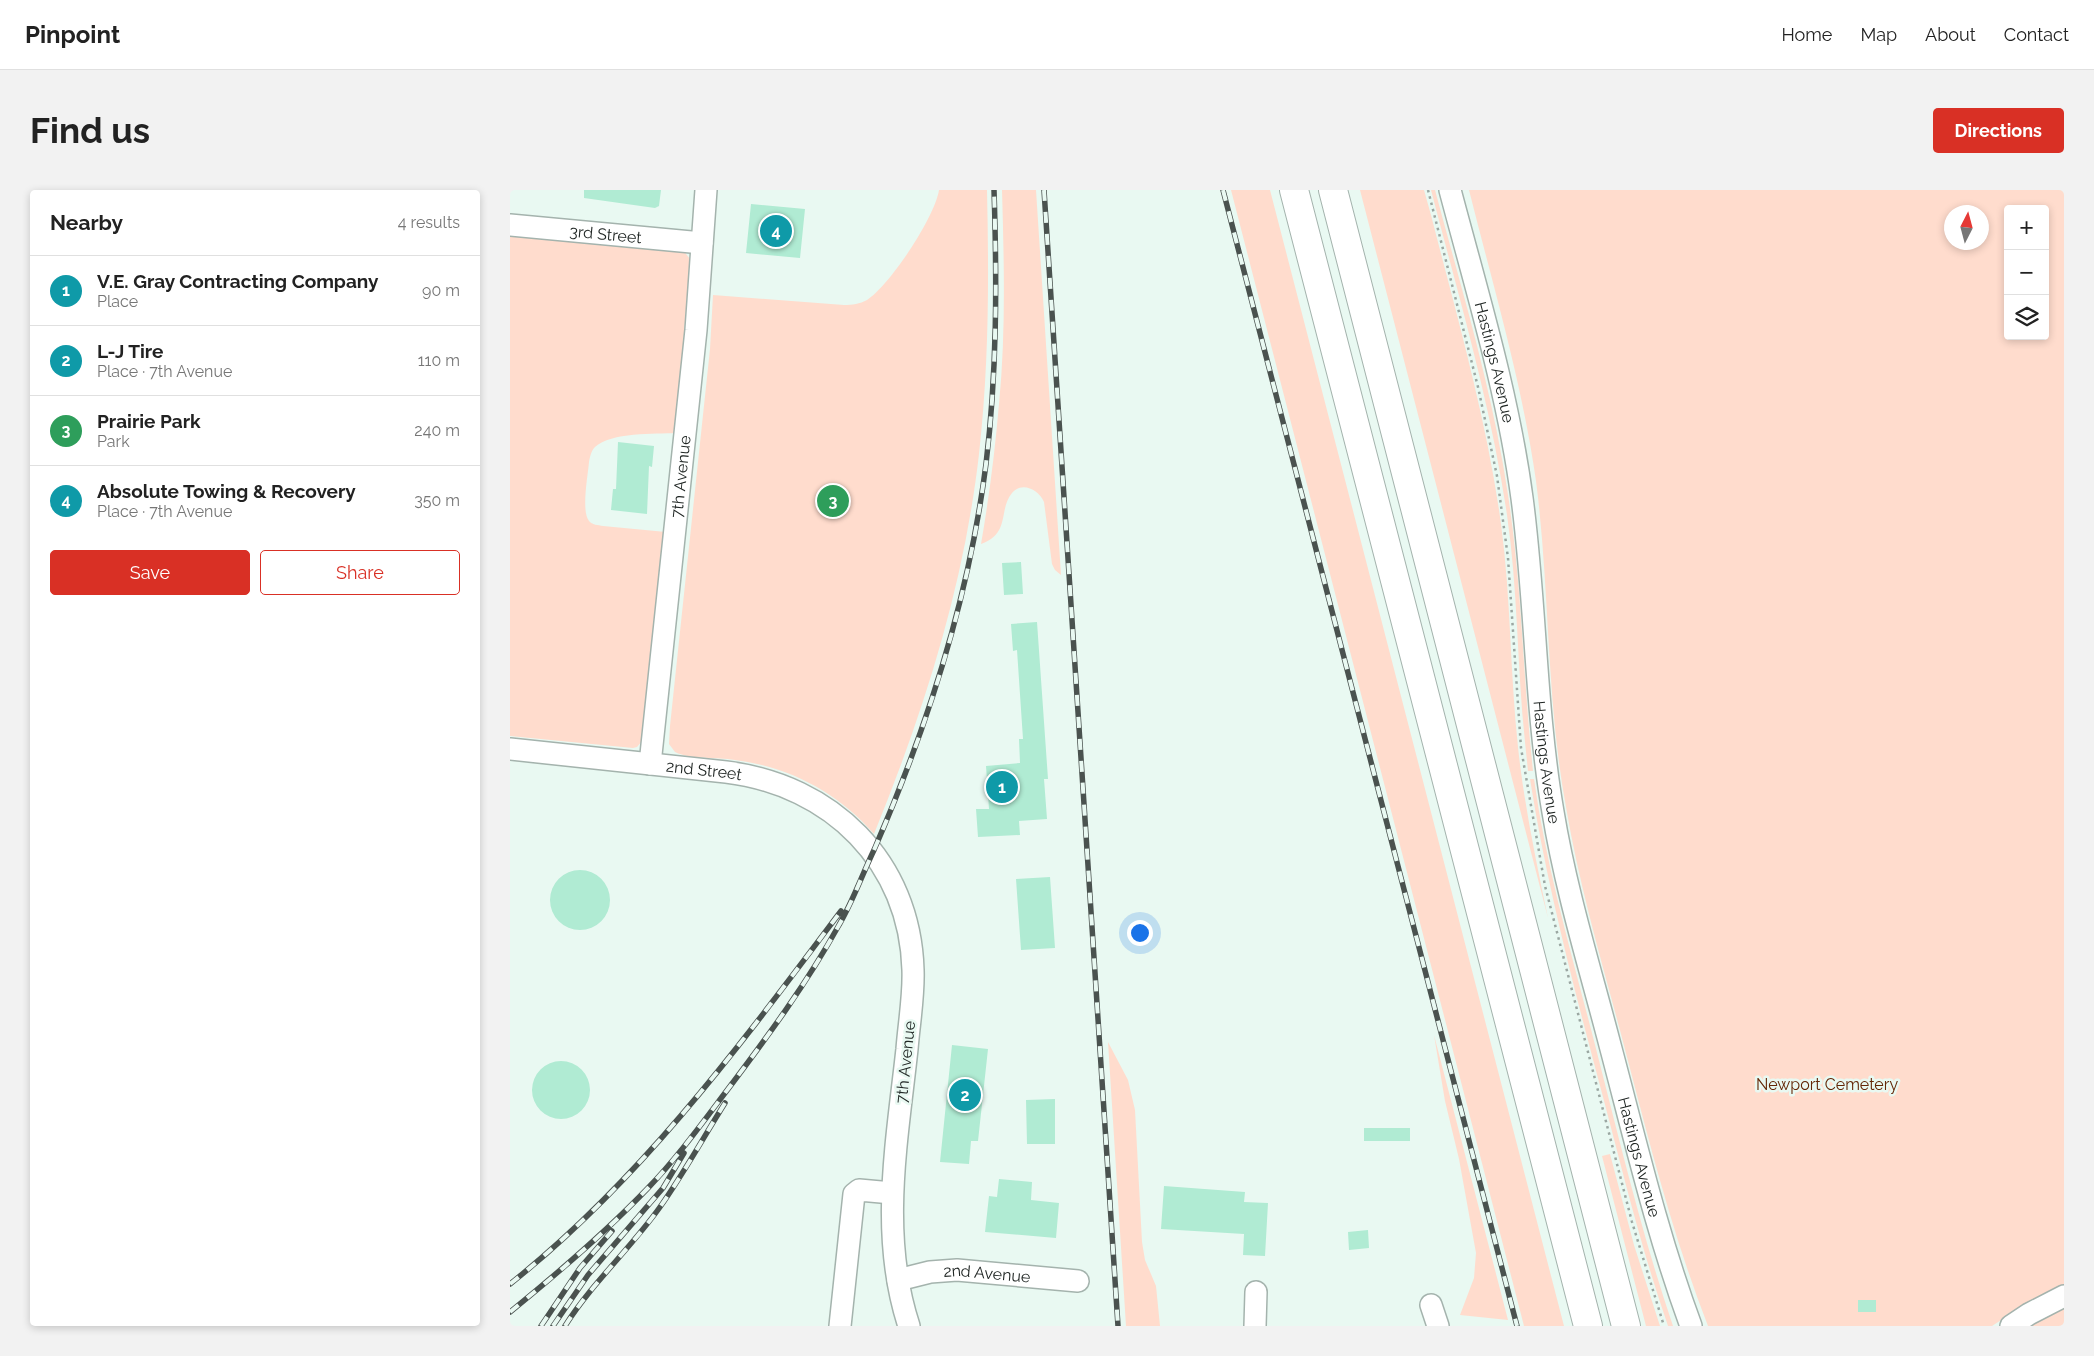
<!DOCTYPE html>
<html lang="en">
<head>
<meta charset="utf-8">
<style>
  :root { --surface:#fff; --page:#f2f2f2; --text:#222; --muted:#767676; --line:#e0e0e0; --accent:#d93025 }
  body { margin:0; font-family:Raleway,sans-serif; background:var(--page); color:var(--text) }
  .controls { position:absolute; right:15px; top:15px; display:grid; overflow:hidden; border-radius:5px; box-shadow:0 2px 8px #0003 }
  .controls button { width:45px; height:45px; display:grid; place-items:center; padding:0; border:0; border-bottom:1px solid var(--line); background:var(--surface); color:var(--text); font:25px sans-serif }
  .compass { position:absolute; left:1434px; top:15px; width:45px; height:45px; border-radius:50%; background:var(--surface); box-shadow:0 2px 8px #0003; rotate:6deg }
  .you { position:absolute; left:629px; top:742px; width:18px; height:18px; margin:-12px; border:4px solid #fff; border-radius:50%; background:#1a73e8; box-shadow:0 0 0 8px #1a73e833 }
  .badge { display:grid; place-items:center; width:32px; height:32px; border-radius:50%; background:var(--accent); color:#fff; font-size:16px; font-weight:700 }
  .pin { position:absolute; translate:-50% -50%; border:2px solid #fff; box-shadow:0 1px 5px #0006 }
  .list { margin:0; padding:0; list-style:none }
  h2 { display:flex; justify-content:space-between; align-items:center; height:65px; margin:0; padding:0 20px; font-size:21px }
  h2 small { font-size:16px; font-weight:400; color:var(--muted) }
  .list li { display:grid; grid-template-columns:32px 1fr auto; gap:15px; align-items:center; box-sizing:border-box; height:70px; padding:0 20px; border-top:1px solid var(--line) }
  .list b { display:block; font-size:19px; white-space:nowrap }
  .list p { margin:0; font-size:16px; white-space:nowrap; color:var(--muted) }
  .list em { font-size:16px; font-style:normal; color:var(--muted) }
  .actions { display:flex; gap:10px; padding:15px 20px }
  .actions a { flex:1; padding:11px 0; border:1px solid var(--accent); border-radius:5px; text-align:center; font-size:18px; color:var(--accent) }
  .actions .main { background:var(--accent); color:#fff }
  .icon { flex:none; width:28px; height:28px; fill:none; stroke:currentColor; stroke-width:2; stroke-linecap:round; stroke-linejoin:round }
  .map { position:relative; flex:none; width:1554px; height:1136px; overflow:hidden; border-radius:5px }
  header { display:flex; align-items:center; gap:30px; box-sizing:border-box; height:70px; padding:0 25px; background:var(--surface); border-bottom:1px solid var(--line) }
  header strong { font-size:24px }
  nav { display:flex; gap:28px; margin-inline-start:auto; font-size:18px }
  .intro { display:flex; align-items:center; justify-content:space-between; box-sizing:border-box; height:120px; padding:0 30px }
  h1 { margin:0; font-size:35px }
  .button { padding:12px 22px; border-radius:5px; background:var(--accent); color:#fff; font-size:18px; font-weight:700 }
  main { display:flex; gap:30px; padding:0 30px }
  aside { flex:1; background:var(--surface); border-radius:5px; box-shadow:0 2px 8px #0003 }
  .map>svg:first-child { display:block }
  .green { fill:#ffdccd; fill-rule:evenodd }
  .building { fill:#b0ebd3 }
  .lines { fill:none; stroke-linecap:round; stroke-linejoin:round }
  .minor-casing { stroke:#a4b3ad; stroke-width:24 }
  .highway-casing { stroke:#a4b3ad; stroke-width:30 }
  .path { stroke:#9ba7a2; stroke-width:2.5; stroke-dasharray:2.5 4; stroke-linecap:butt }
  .minor { stroke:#fff; stroke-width:21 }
  .highway { stroke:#fff; stroke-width:28 }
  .rail-casing { stroke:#4a524f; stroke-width:5.5 }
  .rail { stroke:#e9f9f2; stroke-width:4; stroke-dasharray:11; stroke-linecap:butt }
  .labels { text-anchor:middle; stroke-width:5; stroke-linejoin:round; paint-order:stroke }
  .street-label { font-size:16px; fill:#202624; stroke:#e9f9f2 }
  .park-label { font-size:16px; fill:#632605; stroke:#e9f9f2 }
</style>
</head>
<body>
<header>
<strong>Pinpoint</strong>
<nav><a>Home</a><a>Map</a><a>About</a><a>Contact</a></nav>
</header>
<div class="intro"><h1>Find us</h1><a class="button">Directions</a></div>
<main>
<aside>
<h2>Nearby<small>4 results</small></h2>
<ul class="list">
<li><span class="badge" style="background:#0f9aa8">1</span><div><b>V.E. Gray Contracting Company</b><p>Place</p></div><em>90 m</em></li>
<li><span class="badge" style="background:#0f9aa8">2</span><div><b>L-J Tire</b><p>Place · 7th Avenue</p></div><em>110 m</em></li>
<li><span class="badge" style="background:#2e9e5b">3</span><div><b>Prairie Park</b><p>Park</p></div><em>240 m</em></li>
<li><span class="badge" style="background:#0f9aa8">4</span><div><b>Absolute Towing &amp; Recovery</b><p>Place · 7th Avenue</p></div><em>350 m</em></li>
</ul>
<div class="actions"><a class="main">Save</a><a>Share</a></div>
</aside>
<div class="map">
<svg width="1554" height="1136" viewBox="0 0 1554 1136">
  <rect width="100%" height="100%" fill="#e9f9f2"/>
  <path class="green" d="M429 0H477C479 88 479 176 469 264 454 396 414 521 364 644 328 603 280 577 225 570 206 567 182 570 165 562L159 554 160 536 200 159 203 105 334 115C342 115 350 114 357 110 380 95 425 27 429 0Z
    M492 0H526L551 385 545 380 542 374 534 312C529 300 512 291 502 303 488 320 501 343 471 354 479 308 485 261 489 214 496 143 494 71 492 0Z
    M721 0H760L1054 1136H1014Z
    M850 0H914L921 25C947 127 977 230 991 334 1001 408 1000 483 1008 557 1014 614 1026 671 1038 728Z
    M921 0H925C952 101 983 202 998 305 1012 396 1013 489 1023 581H1018L1015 552C1007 477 1008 400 997 325 981 215 949 108 921 0Z
    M959 0H1554V1097L1505 1121 1482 1136H1198C1161 1041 1137 943 1111 844 1091 769 1069 694 1056 617 1036 509 1040 399 1026 291 1012 192 983 96 959 0ZM1498 19H1535V146H1498ZM1442 22H1472V52H1442Z
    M0 40 173 60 180 69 166 243C145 244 101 242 85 257 81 261 80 267 79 272 78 285 71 321 79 331 82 335 88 335 93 336L156 342 133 550 127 557 123 558 0 546Z
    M1020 589H1024C1036 676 1061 762 1083 847 1108 944 1131 1042 1163 1136H1158C1132 1061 1113 983 1093 907 1065 802 1037 697 1020 589Z
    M924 845 998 1130 950 1125 964 1088 966 1063 949 969 935 911Z
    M598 852 618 890 625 920 632 1052 635 1070 646 1096 650 1136H616Z
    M1100 964 1124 1055 1150 1136H1136L1092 966Z
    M1554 1116V1136H1518Z"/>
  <path class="building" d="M74 0H151L149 16 145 18 74 8Z
    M241 14 295 19 290 68 236 63Z
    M108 252 144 256 142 277 139 276 137 324 101 320 103 299H106Z
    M511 372 513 404 494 405 492 373Z
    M527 432 538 589H534L537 629 509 631 510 645 468 647 466 619H479L476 576 510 573 509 549H513L507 460 503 461 501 434Z
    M40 710a30 30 0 1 1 60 0a30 30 0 1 1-60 0Z
    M540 687 545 758 511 760 506 689Z
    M442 855 478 859 468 951H461L459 974 430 972Z
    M22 900a29 29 0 1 1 58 0a29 29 0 1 1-58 0Z
    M545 909V954H517L516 910Z
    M854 938H900V951H854Z
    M489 989 522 992 521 1010 549 1013 546 1048 475 1042 479 1006 487 1007Z
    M654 996 735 1002 734 1012 758 1013 755 1066 733 1065 734 1044 651 1039Z
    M858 1040 859 1058 839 1060 838 1042Z
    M1348 1110H1366V1122H1348Z"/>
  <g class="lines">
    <defs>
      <g id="minor">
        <path id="s1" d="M940 0C967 102 998 203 1012 308 1026 412 1025 518 1043 622 1056 701 1080 778 1100 855 1125 949 1147 1044 1181 1136"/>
        <path id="s2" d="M0 35 192 53"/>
        <path id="s3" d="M0 559 216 582C322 595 400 672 403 780 404 806 399 833 397 859 387 952 369 1045 399 1136"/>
        <path id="s4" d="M140 574 186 140 196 0"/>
        <path id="s5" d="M388 1090 420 1082 447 1080 568 1091"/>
        <path d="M921 1115 928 1136"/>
        <path d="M330 1136 344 1004 349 1000 382 1003"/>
        <path d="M745 1136 746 1102"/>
        <path d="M1501 1136 1519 1124 1554 1106"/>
      </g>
      <path id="highway" d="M784 0 1078 1136
        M823 0 1116 1136"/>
    </defs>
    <use href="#minor" class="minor-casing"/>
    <use href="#highway" class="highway-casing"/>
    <path class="path" d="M918 0 968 197 987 286 998 368 1011 558 1035 696 1122 1032 1154 1136"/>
    <use href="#minor" class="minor"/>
    <use href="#highway" class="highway"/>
    <defs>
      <path id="rail" d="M534 0 608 1136
        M713 0 1007 1136
        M0 1094C131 990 231 854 331 721
        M0 1122C48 1083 95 1043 138 998 167 968 193 932 218 899 258 846 297 793 329 735 343 711 352 685 364 660 418 536 459 408 476 274 487 183 487 92 484 0
        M31 1136 70 1078 102 1041
        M43 1136 78 1085 153 998 174 963
        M55 1136C82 1093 121 1058 150 1017 174 983 193 948 215 913"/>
    </defs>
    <use href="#rail" class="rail-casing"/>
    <use href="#rail" class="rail"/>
  </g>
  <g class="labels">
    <g class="street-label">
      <text dy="6" stroke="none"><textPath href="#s2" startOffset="96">3rd Street</textPath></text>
      <text dy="6" stroke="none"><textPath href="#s1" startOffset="178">Hastings Avenue</textPath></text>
      <text dy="6" stroke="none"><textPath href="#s4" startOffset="289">7th Avenue</textPath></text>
      <text dy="6" stroke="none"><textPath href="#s1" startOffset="582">Hastings Avenue</textPath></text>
      <text dy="6" stroke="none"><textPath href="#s3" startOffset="195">2nd Street</textPath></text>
      <text transform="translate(395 872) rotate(-84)" y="6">7th Avenue</text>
      <text dy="6" stroke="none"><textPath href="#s1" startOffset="988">Hastings Avenue</textPath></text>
      <text dy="6" stroke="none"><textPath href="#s5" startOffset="90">2nd Avenue</textPath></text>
    </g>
    <g class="park-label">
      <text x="1317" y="900">Newport Cemetery</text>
    </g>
  </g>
</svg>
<div class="controls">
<button>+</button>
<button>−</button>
<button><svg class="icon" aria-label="layers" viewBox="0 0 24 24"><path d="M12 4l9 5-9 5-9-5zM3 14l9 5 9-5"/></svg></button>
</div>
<svg class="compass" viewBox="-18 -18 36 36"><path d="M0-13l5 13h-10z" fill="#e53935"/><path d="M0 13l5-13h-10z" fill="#767676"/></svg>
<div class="you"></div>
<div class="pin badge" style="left:492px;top:597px;background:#0f9aa8">1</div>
<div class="pin badge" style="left:455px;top:905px;background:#0f9aa8">2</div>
<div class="pin badge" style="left:323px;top:311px;background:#2e9e5b">3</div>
<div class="pin badge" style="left:266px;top:41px;background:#0f9aa8">4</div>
</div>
</main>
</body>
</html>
